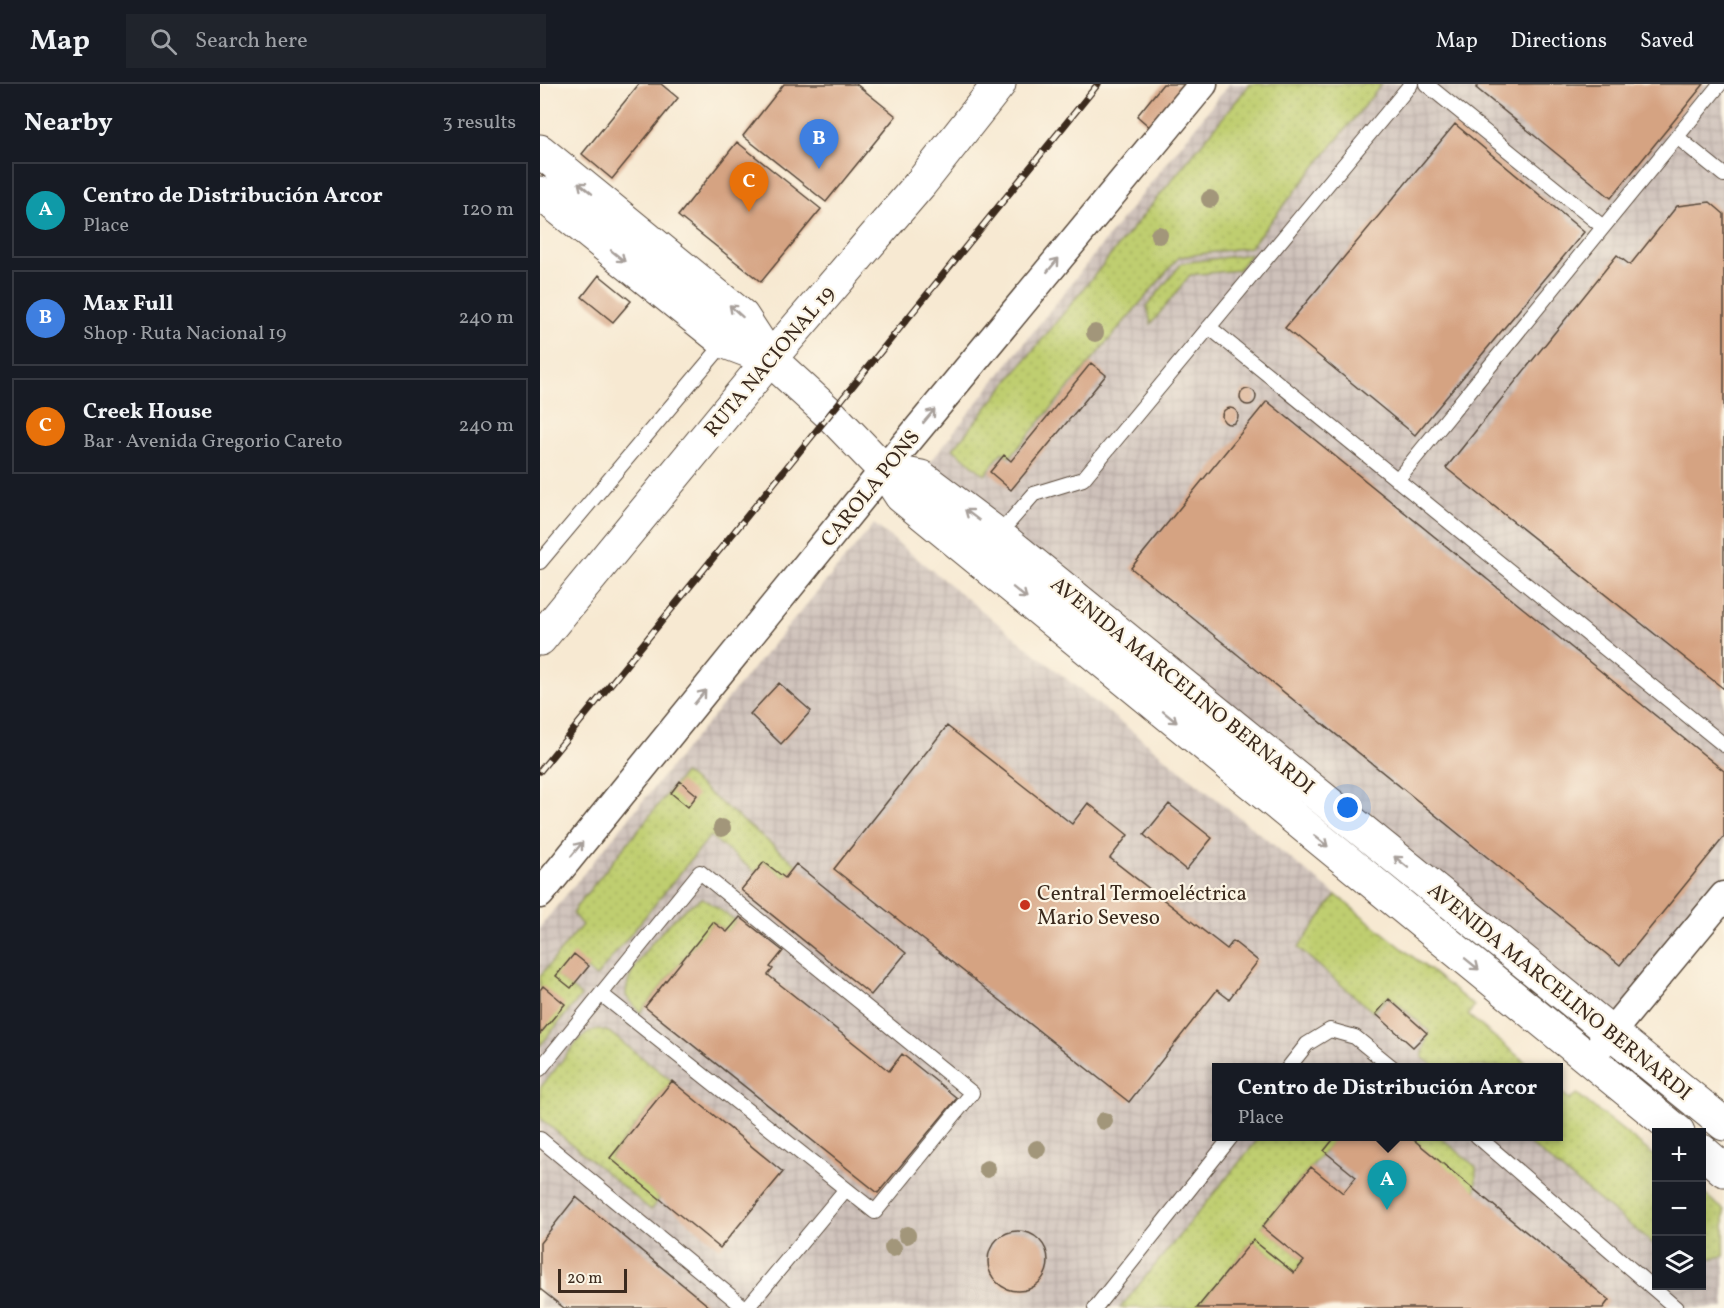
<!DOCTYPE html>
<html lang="en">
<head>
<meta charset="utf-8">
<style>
  :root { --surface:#171b24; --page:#20242c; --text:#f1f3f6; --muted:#9ea1a6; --line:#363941; --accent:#c8321e }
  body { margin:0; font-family:Vollkorn,serif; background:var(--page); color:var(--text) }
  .controls { position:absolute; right:18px; bottom:18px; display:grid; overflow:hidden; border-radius:0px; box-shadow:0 6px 24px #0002 }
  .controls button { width:54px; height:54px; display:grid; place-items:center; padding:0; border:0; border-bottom:2px solid var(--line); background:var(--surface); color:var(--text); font:30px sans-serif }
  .scale { position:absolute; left:18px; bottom:15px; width:69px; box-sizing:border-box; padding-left:6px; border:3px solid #3b2a1e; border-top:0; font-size:16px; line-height:21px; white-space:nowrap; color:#3b2a1e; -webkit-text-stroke:4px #fcf5e5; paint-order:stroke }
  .you { position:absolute; left:808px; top:724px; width:21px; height:21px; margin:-15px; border:4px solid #fff; border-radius:50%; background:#1a73e8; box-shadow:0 0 0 9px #1a73e833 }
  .badge { display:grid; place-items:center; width:39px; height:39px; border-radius:50%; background:var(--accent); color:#fff; font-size:20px; font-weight:700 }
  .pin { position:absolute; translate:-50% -50px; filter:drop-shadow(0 2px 3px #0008) }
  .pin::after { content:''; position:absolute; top:32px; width:21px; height:18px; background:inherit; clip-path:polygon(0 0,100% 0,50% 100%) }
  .popup { position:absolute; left:672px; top:979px; width:351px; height:78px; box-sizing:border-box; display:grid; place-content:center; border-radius:0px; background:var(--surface); filter:drop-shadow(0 2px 4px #0005); font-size:20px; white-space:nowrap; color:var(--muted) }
  .popup b { font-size:22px; color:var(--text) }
  .popup::after { content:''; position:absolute; left:50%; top:100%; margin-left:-12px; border:12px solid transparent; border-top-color:var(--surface) }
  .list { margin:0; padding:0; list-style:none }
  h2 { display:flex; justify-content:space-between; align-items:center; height:78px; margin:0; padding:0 24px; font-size:26px }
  h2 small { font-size:20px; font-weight:400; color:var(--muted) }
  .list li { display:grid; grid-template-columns:39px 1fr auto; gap:18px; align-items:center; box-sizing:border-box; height:96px; margin:0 12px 12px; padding:0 12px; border:2px solid var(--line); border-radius:0px }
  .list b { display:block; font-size:22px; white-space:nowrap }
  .list p { margin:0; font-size:20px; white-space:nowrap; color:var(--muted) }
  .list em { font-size:20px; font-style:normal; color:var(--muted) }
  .icon { flex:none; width:33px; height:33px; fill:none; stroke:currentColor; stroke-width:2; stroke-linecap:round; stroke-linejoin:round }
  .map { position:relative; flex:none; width:1184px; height:1224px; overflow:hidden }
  header { display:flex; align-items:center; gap:36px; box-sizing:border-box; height:84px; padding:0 30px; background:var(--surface); border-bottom:2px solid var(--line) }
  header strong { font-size:28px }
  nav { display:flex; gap:33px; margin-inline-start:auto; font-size:21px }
  .search { width:420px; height:54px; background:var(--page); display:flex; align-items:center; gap:15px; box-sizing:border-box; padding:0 21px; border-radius:0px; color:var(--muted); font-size:22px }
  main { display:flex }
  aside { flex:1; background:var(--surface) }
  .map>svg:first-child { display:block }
  .industrial { fill:url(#industrial-grid) }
  .grass { fill:url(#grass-dots); stroke:#7d7c47; stroke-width:1.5 }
  .building { fill:#d5a382 }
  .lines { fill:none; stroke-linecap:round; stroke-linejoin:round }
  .lane-casing { stroke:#574739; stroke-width:16 }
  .street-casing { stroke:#574739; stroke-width:31 }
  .secondary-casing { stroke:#574739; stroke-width:35 }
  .highway-casing { stroke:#574739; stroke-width:35 }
  .lane { stroke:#fff; stroke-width:14 }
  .street { stroke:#fff; stroke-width:28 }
  .secondary { stroke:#fff; stroke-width:33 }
  .highway { stroke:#fff; stroke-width:33 }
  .rail-casing { stroke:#3b2a1e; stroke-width:7 }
  .rail { stroke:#fcf5e5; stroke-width:4.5; stroke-dasharray:14; stroke-linecap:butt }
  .tree { fill:#a2967a }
  .oneway { stroke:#a79f9a }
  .poi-dot { fill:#c8321e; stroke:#fcf5e5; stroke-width:2 }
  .labels { text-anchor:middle; stroke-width:4.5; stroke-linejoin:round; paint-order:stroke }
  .street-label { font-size:21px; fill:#3b2a1e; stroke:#fcf5e5 }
  .poi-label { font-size:21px; fill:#3b2a1e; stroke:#fcf5e5; text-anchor:start }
</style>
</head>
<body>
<header>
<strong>Map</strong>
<div class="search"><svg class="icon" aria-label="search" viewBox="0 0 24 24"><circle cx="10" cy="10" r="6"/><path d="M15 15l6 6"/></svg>Search here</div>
<nav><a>Map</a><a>Directions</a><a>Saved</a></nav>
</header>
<main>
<aside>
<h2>Nearby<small>3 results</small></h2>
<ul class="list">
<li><span class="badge" style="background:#0f9aa8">A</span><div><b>Centro de Distribución Arcor</b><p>Place</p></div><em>120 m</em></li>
<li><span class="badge" style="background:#3f7fe0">B</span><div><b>Max Full</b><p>Shop · Ruta Nacional 19</p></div><em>240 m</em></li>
<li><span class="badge" style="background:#e8710a">C</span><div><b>Creek House</b><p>Bar · Avenida Gregorio Careto</p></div><em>240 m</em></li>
</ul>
</aside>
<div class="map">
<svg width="1184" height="1224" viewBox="0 0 1184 1224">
  <defs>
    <pattern id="industrial-grid" width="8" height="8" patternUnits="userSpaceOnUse" patternTransform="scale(1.5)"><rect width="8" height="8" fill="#cec1ba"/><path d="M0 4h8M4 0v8" fill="none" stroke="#b2a69f"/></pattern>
    <pattern id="grass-dots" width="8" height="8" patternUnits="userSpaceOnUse" patternTransform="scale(1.5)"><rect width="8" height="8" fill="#bfce70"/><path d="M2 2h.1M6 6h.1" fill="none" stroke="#a5b161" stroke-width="1.8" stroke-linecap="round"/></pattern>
  </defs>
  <rect width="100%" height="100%" fill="#fcf5e5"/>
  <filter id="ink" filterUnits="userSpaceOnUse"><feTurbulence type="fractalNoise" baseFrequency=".0167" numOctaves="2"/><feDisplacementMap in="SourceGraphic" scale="12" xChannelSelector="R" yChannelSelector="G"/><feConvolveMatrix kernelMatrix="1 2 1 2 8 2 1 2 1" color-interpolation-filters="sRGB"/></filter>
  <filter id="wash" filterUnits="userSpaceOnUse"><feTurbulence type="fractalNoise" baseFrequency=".008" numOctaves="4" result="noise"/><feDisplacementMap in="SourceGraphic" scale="24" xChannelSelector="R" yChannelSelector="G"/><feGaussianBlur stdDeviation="1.35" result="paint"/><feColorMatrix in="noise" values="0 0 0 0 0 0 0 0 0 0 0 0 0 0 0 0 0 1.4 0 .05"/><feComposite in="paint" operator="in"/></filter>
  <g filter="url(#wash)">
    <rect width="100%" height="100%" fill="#f7e9d2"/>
    <path class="industrial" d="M689 0H1184V801L1066 945 387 382Z
      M334 440 934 922 928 931 991 983 676 984V1052H1018V1006L1030 1016 1037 1010 1116 1073V1202H1162V1108L1184 1126V1224H0V843L133 680Z"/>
    <path class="grass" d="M710 0H842L710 163 639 173 470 373 462 368 445 391 413 365Z
      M711 170 698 186 650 191 611 240 607 222 642 179Z
      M144 689 256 780 245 794 224 778 215 788 170 752 56 893 46 885 17 892 41 912 0 962V892L42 841 33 830 36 823Z
      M796 811 934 922 928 931 991 983H895L882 973 889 947 849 912 833 928 758 864Z
      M163 814 196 837 187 848 173 838 100 929 86 912C84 883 137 825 163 814Z
      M58 945 69 948 132 997 70 1073 120 1114 111 1126 0 1034V1004L38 957 47 949Z
      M1018 1006 1030 1016 1037 1010 1116 1073V1162L981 1053 1018 1052Z
      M720 1053H796L722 1142 764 1177 754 1189 713 1156 657 1224H580Z
      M869 1053H900L936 1083V1108Z
      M1162 1108 1184 1126V1172L1162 1176Z"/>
    <g id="blocks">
      <path class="building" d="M99 0H121L138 14 72 95 42 70Z
        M244 0H316L356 32 286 118 203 52Z
        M623 0H648L612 45 597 32Z
        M940 0H1164L1071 114 936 4Z
        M915 40 1044 148 875 351 745 244Z
        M197 58 281 125 221 198 138 132Z
        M1170 118 1184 130V605L906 384 1077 171 1090 181 1137 122Z
        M59 191 91 217 73 238 42 213Z
        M551 279 566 291 471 406 450 388 464 371 471 377Z
        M700 313a8 8 0 1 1 16 0a8 8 0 1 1-16 0Z
        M727 317 1184 687V753L1080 881 591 484Z
        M682 332a8 8 0 1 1 16 0a8 8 0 1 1-16 0Z
        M239 599 271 627 241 660 210 630Z
        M407 642 532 740 548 719 588 751 570 774 687 865 693 857 718 877 689 915 677 906 589 1018 294 785Z
        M140 697 157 711 148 723 131 709Z
        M629 720 672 754 646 786 604 751Z
        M224 778 245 794 256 780 366 869 331 911 201 806Z
        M200 833 243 867 230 883 233 885 228 891 349 987 362 970 417 1014 338 1109 105 923 173 838 187 848Z
        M34 870 49 882 31 904 16 892Z
        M3 902 25 920 0 950V906Z
        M849 915 887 949 873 963 836 930Z
        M132 997 243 1088 180 1164 70 1074Z
        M796 1052H869L1069 1216 1063 1224H657L713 1156 754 1189 764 1177 722 1143 771 1083 803 1109 816 1093 784 1067Z
        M36 1113 171 1224H24L0 1205V1159Z
        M448 1177a30 30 0 1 1 60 0a30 30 0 1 1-60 0Z"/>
    </g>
  </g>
  <g filter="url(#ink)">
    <use href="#blocks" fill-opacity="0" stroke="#574739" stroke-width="1.5"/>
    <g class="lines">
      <defs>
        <path id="lane" d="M886 0 1063 143
          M1137 53 1184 91
          M669 243 1184 661
          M857 396 1180 0
          M458 451 494 410 543 395 871 0
          M0 478 185 258
          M61 910 306 1105 207 1224
          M748 984 767 960 790 946 815 953 853 984
          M0 985 160 788 432 1009 335 1128 306 1105
          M937 1052 1136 1224
          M0 1055 205 1224
          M555 1224 692 1052"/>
        <path id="street" d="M0 810 344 386 663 0
          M1048 976 1184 812"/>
        <path id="secondary" d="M0 67 202 232 230 275 290 330 344 386 361 412 1138 1048
          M0 109 185 258 230 275
          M344 386 381 393 458 451 1184 1040
          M1162 1067 1184 1086"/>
        <path id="highway" d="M0 555 230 275 381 99 459 0"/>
      </defs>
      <use href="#lane" class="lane-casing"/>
      <use href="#street" class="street-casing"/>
      <use href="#secondary" class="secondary-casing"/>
      <use href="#highway" class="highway-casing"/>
      <use href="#lane" class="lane"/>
      <use href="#street" class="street"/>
      <use href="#secondary" class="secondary"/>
      <use href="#highway" class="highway"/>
      <defs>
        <path id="rail" d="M0 687 558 0"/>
      </defs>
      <use href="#rail" class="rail-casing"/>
      <use href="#rail" class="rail"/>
    </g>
    <g class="tree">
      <circle cx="670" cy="115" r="9"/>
      <circle cx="619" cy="151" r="9"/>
      <circle cx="555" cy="249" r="9"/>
      <circle cx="182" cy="744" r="9"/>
      <circle cx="564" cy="1037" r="9"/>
      <circle cx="497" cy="1065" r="9"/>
      <circle cx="447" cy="1085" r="9"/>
      <circle cx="367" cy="1151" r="9"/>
      <circle cx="353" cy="1164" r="9"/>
    </g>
    <defs><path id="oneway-shaft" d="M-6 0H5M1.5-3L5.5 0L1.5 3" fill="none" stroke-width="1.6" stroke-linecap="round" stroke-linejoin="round" transform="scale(1.5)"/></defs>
    <g class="oneway">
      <use href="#oneway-shaft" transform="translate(45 104) rotate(-141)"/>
      <use href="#oneway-shaft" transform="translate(78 172) rotate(39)"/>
      <use href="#oneway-shaft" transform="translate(513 181) rotate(-50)"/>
      <use href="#oneway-shaft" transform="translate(196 227) rotate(-138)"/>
      <use href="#oneway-shaft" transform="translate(389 332) rotate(-50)"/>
      <use href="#oneway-shaft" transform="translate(432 431) rotate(-143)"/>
      <use href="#oneway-shaft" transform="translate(480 509) rotate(39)"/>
      <use href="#oneway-shaft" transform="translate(160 613) rotate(-51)"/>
      <use href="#oneway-shaft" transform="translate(630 633) rotate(39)"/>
      <use href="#oneway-shaft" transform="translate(781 757) rotate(39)"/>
      <use href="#oneway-shaft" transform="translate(37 765) rotate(-51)"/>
      <use href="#oneway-shaft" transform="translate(861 778) rotate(-141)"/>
      <use href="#oneway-shaft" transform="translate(932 880) rotate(39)"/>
    </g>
  </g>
  <circle class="poi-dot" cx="485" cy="821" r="6"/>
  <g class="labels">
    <g class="street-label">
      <text transform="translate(229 277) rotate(-50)" y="7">RUTA NACIONAL 19</text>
      <text transform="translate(330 404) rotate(-51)" y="7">CAROLA PONS</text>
      <text transform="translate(643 601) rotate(39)" y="7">AVENIDA MARCELINO BERNARDI</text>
      <text transform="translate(1020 907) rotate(39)" y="7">AVENIDA MARCELINO BERNARDI</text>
    </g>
    <g class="poi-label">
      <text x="497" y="816">Central Termoeléctrica<tspan x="497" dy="24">Mario Seveso</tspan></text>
    </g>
  </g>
</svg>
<div class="controls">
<button>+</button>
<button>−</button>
<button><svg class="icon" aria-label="layers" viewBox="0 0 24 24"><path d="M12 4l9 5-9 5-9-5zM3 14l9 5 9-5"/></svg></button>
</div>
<div class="scale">20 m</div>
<div class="you"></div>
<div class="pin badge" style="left:847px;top:1126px;background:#0f9aa8">A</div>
<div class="popup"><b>Centro de Distribución Arcor</b>Place</div>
<div class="pin badge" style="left:279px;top:85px;background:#3f7fe0">B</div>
<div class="pin badge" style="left:209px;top:128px;background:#e8710a">C</div>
</div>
</main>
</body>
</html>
